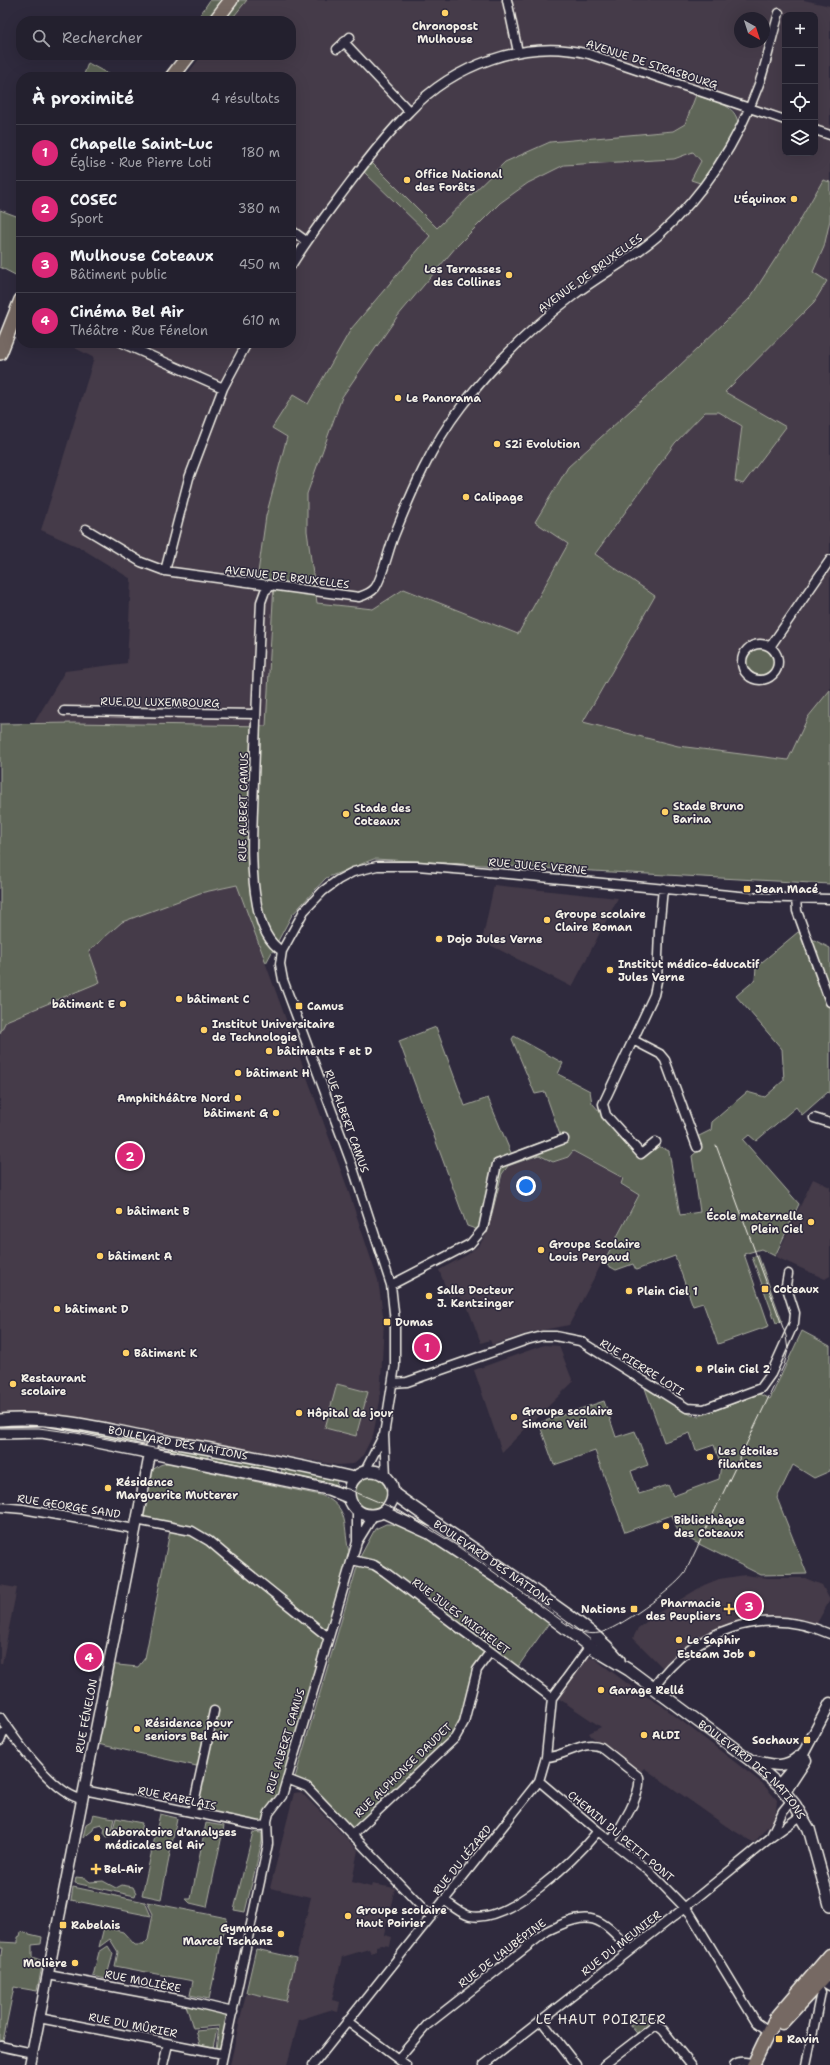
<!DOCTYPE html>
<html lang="fr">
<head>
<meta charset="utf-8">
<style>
  :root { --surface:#23202e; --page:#2b2836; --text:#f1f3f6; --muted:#a3a3aa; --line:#403e4a; --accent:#db2777 }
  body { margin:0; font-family:"Shantell Sans",sans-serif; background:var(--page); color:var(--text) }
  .controls { position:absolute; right:12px; top:12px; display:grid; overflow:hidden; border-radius:8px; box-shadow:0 4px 16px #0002 }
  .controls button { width:36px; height:36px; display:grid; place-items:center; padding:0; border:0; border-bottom:1px solid var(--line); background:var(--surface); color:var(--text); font:20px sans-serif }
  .compass { position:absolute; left:734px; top:12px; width:36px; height:36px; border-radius:50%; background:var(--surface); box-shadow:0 4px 16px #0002; rotate:141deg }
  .you { position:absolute; left:526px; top:1186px; width:14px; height:14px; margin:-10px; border:3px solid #fff; border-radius:50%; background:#1a73e8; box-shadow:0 0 0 6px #1a73e833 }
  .badge { display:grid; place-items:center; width:26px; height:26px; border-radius:50%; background:var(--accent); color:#fff; font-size:13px; font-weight:700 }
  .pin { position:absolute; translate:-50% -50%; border:2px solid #fff; box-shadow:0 1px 4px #0006 }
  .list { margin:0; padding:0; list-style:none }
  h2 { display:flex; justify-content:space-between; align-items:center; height:52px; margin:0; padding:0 16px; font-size:17px }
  h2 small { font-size:13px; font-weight:400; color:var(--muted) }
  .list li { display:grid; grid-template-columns:26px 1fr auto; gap:12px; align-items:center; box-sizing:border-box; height:56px; padding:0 16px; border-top:1px solid var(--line) }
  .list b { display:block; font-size:15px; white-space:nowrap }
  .list p { margin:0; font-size:13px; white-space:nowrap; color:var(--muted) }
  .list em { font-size:13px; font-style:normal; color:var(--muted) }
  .icon { flex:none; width:22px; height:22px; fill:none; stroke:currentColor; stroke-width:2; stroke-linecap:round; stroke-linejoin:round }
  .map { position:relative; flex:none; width:830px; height:2065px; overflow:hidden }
  .search { position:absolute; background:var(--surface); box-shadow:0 4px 16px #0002; left:16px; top:16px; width:280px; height:44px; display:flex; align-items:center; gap:10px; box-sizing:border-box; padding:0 14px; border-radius:16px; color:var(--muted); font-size:15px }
  .panel { position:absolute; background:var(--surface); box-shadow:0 4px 16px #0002; left:16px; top:72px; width:280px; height:276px; border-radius:16px }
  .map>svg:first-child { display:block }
  .built { fill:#443a48; fill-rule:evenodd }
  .green { fill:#5f6659; stroke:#aaaca0 }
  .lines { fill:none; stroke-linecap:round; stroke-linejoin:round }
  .minor-casing { stroke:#f4f1e8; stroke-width:11 }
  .tertiary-casing { stroke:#f4f1e8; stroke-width:13 }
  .secondary-casing { stroke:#f4f1e8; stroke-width:14 }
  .primary-casing { stroke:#f4f1e8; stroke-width:15 }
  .trunk-casing { stroke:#f4f1e8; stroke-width:16 }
  .minor { stroke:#2f2a3d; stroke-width:8 }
  .tertiary { stroke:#2f2a3d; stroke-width:10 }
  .secondary { stroke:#2f2a3d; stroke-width:11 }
  .primary { stroke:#766964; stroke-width:12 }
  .trunk { stroke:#766964; stroke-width:13 }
  .tram { stroke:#f4f1e8; stroke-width:1 }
  .poi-dot { fill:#ffd166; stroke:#2f2a3d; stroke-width:1.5 }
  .labels { text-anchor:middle; stroke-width:3; stroke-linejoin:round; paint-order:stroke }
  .poi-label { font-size:11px; font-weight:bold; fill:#f4f1e8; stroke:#2f2a3d; text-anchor:start }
  .street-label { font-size:11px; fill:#f4f1e8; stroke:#2f2a3d }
  .quarter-label { font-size:13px; letter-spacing:1px; fill:#f4f1e8; stroke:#2f2a3d }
</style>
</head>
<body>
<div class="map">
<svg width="830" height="2065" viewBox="0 0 830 2065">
  <rect width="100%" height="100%" fill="#2f2a3d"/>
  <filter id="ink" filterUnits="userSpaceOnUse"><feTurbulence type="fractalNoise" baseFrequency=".025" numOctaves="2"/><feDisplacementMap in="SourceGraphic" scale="8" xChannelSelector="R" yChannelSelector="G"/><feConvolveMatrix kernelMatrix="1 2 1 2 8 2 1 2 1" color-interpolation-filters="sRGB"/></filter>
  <g filter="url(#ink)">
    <path class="built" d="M247 0H804L830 6V182L823 180 796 227 750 298 674 371 568 544 518 634 404 589 373 609 317 603 307 531V494L342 397 397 317 456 247 500 203 528 183 564 165 674 159 693 152 701 161 737 115 732 108 696 95 685 124 673 131 549 142 505 162 437 228 371 162 363 171 430 236 351 329 308 404 273 427 287 437 266 516 274 583 266 727 34 723 65 671 127 663 131 579 79 547 41 530 94 358 73 347 75 343H291V77H185L202 55H291V21H230ZM785 15H815V153H785ZM740 18H764V42H740Z
      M830 220V690L808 717 788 760 678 746 583 723 655 596 595 555 675 443 705 412H719L742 426 735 481 743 484 786 427 725 392 814 302 827 282 813 273 824 247Z
      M237 885 346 1184 378 1280 384 1321 380 1401 373 1435 363 1455 353 1464 337 1465 59 1416 12 1414 0 1416V1033L6 1021 100 982 89 951 122 922 200 893Z
      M494 885 618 898 572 987 482 941Z
      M573 1152 622 1178 620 1185 638 1195 569 1325 532 1332 492 1345 490 1340 481 1343 466 1303 459 1297 455 1296 450 1299 439 1270 467 1255 480 1244 487 1233 503 1174 508 1167 539 1156 553 1163 568 1157Z
      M813 1179 830 1187V1276L825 1279 776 1257Z
      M544 1345 559 1346 573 1382 502 1452 474 1370Z
      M745 1575 768 1578H805L822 1585 830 1600 816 1625 799 1620 775 1618 737 1623 721 1627 698 1638 663 1668 633 1638 638 1628 658 1613 704 1585 719 1579Z
      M0 1585 17 1588 2 1664H0Z
      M588 1657 595 1659 636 1690 661 1705 762 1783 777 1800 776 1813 773 1820 754 1843 726 1826 644 1768 640 1773 591 1736 589 1733 601 1727 558 1698Z
      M301 1792 358 1850 352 1882 371 1887 372 1884 395 1888 384 1935 392 1937 390 1946 382 1945 376 1946 377 1951 371 1953 369 1949 342 1957 332 2000 340 2002 338 2012 330 2010 299 2020 287 2065H230L246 1993 286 2001 311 1897 270 1888 294 1793Z"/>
    <path class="green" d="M210 0H247L230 21H196Z
      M88 63 114 77H83Z
      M696 95C713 102 736 103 738 124L703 181 700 183 691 180 701 161 693 152 674 159 564 165 528 183 500 203 456 247 397 317 342 397 307 494V531L317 603 373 609 404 589 518 634 568 544 535 522 568 467 674 371 750 298 796 227 823 180 830 182V220L824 247 813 272 827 281 814 302 725 392 786 427 743 484 735 481 742 426 719 412H705L675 443 595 554 655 596 583 722 678 746 788 760 808 717 830 690V884L374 859 326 878 292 915 266 963 237 885 200 893 122 922 89 951 100 982 6 1021 0 1033V724L74 723 266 726 274 583 257 580 266 516 287 437 272 428 293 395 308 404 351 329 430 236 363 171 371 162 437 228 505 162 550 142 673 131 685 124Z
      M0 210 19 217 21 214V278L0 267Z
      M746 661a14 14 0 1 1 28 0a14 14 0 1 1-28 0Z
      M798 932 830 948V1094L828 1092 802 1115 796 1107 756 1141 749 1135 743 1140 799 1204 775 1256 761 1249 744 1254 769 1326 718 1344 703 1303 693 1306 675 1256 636 1270 633 1264 616 1270 603 1263 639 1195 621 1184 623 1178 573 1151 568 1157 553 1162 539 1155 508 1166 502 1174 487 1233 467 1226 399 1041 436 1027 465 1106 488 1098 511 1153 560 1135 545 1092 535 1094 512 1039 514 1036 563 1063 558 1074 590 1091 592 1103 641 1157 656 1145 669 1151 680 1215 700 1212 692 1156 701 1148 697 1137 711 1130 712 1122 747 1092 765 1097 784 1080 782 1049 736 996 755 980 756 967Z
      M758 1255 782 1321 776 1323 752 1257Z
      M802 1331 830 1346V1471L814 1478 793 1465 777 1498 807 1574 761 1575 679 1534 672 1515 625 1532 595 1451 554 1465 539 1423 604 1401 616 1437 635 1431 648 1465 631 1471 639 1494 668 1485 673 1496 719 1479 721 1465 714 1445 696 1451 690 1433 664 1442 645 1388 691 1415 699 1416 759 1394 770 1399Z
      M337 1384 368 1392 356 1436 325 1428Z
      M25 1420 136 1437 134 1448 0 1431V1422Z
      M169 1444 209 1451 207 1462 168 1454Z
      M213 1454 277 1467 276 1473 212 1460Z
      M167 1463 320 1495C355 1507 340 1534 352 1560L287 1779 266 1825 192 1812 201 1767 93 1743 108 1664 138 1667 145 1658 171 1526 136 1520 146 1474 160 1465Z
      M283 1465 338 1478 335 1489 280 1477Z
      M354 1493a17 17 0 1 1 34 0a17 17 0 1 1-34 0Z
      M386 1524H400L414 1530 484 1575 549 1623 515 1671 490 1652 477 1670 461 1731 352 1835 322 1802 294 1781 360 1557 375 1529Z
      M93 1814 114 1818 110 1836 107 1837 104 1833 105 1828 101 1824 94 1826 93 1830 83 1838 86 1824 91 1821Z
      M160 1814 177 1818 161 1899 142 1895Z
      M116 1818 142 1823 139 1836H136L135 1832 128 1829 123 1831 119 1827 113 1829Z
      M206 1823 224 1826 207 1907 190 1903 186 1899H191Z
      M253 1832 262 1833V1841L245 1912 234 1910Z
      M76 1877 85 1878 90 1882 103 1881 116 1888 122 1885 133 1887 136 1893 135 1896 75 1883Z
      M73 1887 145 1902 151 1916 71 1900Z
      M147 1902 227 1918 209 1999 190 1995 193 1981 115 1966 118 1952 110 1939 99 1947 104 1927 123 1932 135 1945H143L148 1940 153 1914Z
      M21 1932 42 1937 41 1944 32 1945V1957L43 1961 37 1991 14 1987 3 2041 0 2040V1955H2L3 1948H0V1942L18 1943V1937L20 1936Z
      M108 1946 113 1954 106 1979 93 1976 99 1952Z
      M256 1949 296 1958 286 2001 246 1992Z
      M186 2005 227 2014 220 2050 216 2049 219 2026 193 2028Z
      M647 2012 656 2025 640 2037 630 2025Z
      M217 2029 213 2047 200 2044 196 2031Z"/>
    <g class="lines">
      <defs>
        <path id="minor" d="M507 0 518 52
          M344 42 409 111
          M337 49 350 37
          M815 130 830 135
          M291 230 306 241
          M291 266C308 238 329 211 349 184 367 160 387 134 409 112 453 65 525 38 589 54L785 120
          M122 343 223 388
          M86 529 141 562 165 571 359 597C365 595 371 593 375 588 382 579 389 548 394 536 412 491 431 446 461 407 493 365 532 327 574 295 602 274 633 258 659 235 704 194 738 142 759 84 767 61 772 36 779 13
          M165 571 189 478 223 388 247 343
          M270 587 265 591 261 602C258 661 256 719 254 778 253 820 249 864 257 905 260 922 267 942 282 951
          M742 662a18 18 0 1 1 36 0a18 18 0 1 1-36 0Z
          M770 647 830 560
          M64 711 255 714
          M796 898 797 911 830 1002
          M633 1040 660 1054 665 1060 697 1147
          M814 1118 830 1123
          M656 1142 641 1154 606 1115 603 1104 654 995 657 981 659 931 663 888
          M391 1285 470 1244 483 1229 497 1164 564 1139
          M393 1383 407 1382 527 1340 542 1336H555L580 1341 687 1408 704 1409 761 1388 771 1374 794 1323 795 1313 786 1285 788 1274
          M365 1471 383 1436
          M386 1476 384 1435 395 1366V1322L391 1285 352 1165 283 980 280 964 282 951 304 911 323 891 338 880 353 872 377 866H417L466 870 750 897 830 899
          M0 1507 23 1509 135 1529
          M357 1511V1541
          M136 1520 192 1531 209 1541 228 1557
          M231 1559 328 1637
          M352 1560 374 1565 385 1572 552 1698
          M593 1642 552 1698 546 1757 539 1781 598 1831 649 1871 690 1913 756 2022 770 2032
          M653 1688C695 1629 762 1605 830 1634
          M0 1717C15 1740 55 1795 82 1799
          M0 1741 3 1733 8 1729
          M546 1757C565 1757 583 1739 601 1747L639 1777C642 1794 621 1827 611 1841
          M287 1779 307 1787 431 1917
          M84 1790 259 1826 266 1825
          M792 1800 783 1811 770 1838 802 1815
          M192 1812 214 1711
          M352 1835 455 1738 464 1722 477 1670 490 1652
          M444 1900C452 1906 461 1914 470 1916 509 1924 575 1859 598 1831
          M48 1975 183 2000 233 2012
          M822 1981 830 1986
          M39 2018 223 2054
          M541 2020 576 2065
          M347 2021 406 2065
          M0 2046 33 2053
          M398 2059 427 2025 547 1931C591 1910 599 1915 630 1950
          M163 2065 168 2044
          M221 2065 268 1844 267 1821 269 1813 282 1796 357 1542 373 1516
          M313 2065 539 1781
          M484 2065 678 1913 770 1838
          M604 2065 656 2025 663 2030 691 2065
          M734 2065C740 2060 746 2062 754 2064
          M806 2065 821 1992 818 1986"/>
        <path id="tertiary" d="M750 1760C769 1763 782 1771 798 1757
          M779 1785 800 1760 830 1703
          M785 1792 806 1760
          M30 2065 153 1439"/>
        <g id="secondary">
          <path id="s1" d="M0 1420C55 1415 112 1431 166 1441 229 1452 292 1464 354 1478"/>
          <path d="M0 1433 42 1432 83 1439 328 1489 348 1497"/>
          <circle cx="371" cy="1493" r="22"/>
          <path id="s2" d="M393 1493C445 1531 500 1565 551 1603 575 1620 600 1637 619 1660"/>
          <path id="s3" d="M383 1512 429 1533 511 1587 589 1646 629 1670 750 1760 779 1785 795 1805 809 1829 830 1905"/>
        </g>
        <path id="primary" d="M782 2023 830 1971
          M753 2065 775 2019 830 1955"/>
        <path id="trunk" d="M215 21 231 0
          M172 77 189 55
          M0 353 21 300"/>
      </defs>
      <use href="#minor" class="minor-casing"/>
      <use href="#tertiary" class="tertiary-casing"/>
      <use href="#secondary" class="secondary-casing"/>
      <use href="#primary" class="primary-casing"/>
      <use href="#trunk" class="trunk-casing"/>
      <use href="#minor" class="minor"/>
      <use href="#tertiary" class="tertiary"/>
      <use href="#secondary" class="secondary"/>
      <use href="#primary" class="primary"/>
      <use href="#trunk" class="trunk"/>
      <path class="tram" d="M0 1428H39L76 1433 279 1472 348 1489 400 1511 456 1545 572 1628C580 1632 589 1635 599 1633 617 1630 674 1589 685 1573L784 1365 788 1350 786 1336 716 1145"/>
    </g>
  </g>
  <g class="poi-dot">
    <circle cx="445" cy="13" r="4"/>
    <circle cx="407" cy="180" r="4"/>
    <circle cx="794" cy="199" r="4"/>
    <circle cx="509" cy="275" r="4"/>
    <circle cx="398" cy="398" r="4"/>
    <circle cx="497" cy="444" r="4"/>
    <circle cx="466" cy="497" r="4"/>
    <circle cx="665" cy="812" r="4"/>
    <circle cx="346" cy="814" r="4"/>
    <rect x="743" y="885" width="8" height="8" rx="2"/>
    <circle cx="547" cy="920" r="4"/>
    <circle cx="439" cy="939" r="4"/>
    <circle cx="610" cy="970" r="4"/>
    <circle cx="179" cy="999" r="4"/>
    <circle cx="123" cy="1004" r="4"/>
    <rect x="295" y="1002" width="8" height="8" rx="2"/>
    <circle cx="204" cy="1030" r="4"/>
    <circle cx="269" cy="1051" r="4"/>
    <circle cx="238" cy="1073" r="4"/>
    <circle cx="238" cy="1098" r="4"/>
    <circle cx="276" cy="1113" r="4"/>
    <circle cx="119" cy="1211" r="4"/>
    <circle cx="811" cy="1222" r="4"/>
    <circle cx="541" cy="1250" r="4"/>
    <circle cx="100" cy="1256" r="4"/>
    <rect x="761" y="1285" width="8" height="8" rx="2"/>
    <circle cx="629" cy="1291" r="4"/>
    <circle cx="429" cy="1296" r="4"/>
    <circle cx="57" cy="1309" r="4"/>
    <rect x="383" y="1318" width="8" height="8" rx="2"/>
    <circle cx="126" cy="1353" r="4"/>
    <circle cx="699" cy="1369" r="4"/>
    <circle cx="13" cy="1384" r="4"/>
    <circle cx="299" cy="1413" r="4"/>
    <circle cx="514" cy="1417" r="4"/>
    <circle cx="710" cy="1457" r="4"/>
    <circle cx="108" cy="1488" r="4"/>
    <circle cx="666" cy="1526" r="4"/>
    <rect x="630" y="1605" width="8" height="8" rx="2"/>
    <path d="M727 1603h4v4h4v4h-4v4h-4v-4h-4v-4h4z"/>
    <circle cx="679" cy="1640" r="4"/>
    <circle cx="752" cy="1654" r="4"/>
    <circle cx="601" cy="1690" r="4"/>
    <circle cx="137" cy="1729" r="4"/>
    <circle cx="644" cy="1735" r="4"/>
    <rect x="803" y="1736" width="8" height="8" rx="2"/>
    <circle cx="97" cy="1838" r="4"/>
    <path d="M94 1863h4v4h4v4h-4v4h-4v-4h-4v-4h4z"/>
    <circle cx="348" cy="1916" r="4"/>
    <rect x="59" y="1921" width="8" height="8" rx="2"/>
    <circle cx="281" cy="1934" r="4"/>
    <circle cx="75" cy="1963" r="4"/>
    <rect x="775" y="2035" width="8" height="8" rx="2"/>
  </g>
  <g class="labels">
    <g class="poi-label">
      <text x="445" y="30" text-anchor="middle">Chronopost<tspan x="445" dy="13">Mulhouse</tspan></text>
      <text x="415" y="178">Office National<tspan x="415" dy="13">des Forêts</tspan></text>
      <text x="786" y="203" text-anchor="end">L'Équinox</text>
      <text x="501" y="273" text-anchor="end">Les Terrasses<tspan x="501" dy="13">des Collines</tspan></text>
      <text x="406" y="402">Le Panorama</text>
      <text x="505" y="448">S2i Evolution</text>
      <text x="474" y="501">Calipage</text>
      <text x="673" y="810">Stade Bruno<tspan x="673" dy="13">Barina</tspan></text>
      <text x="354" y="812">Stade des<tspan x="354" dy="13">Coteaux</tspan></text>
      <text x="755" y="893">Jean Macé</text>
      <text x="555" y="918">Groupe scolaire<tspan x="555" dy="13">Claire Roman</tspan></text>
      <text x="447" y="943">Dojo Jules Verne</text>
      <text x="618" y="968">Institut médico-éducatif<tspan x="618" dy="13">Jules Verne</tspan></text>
      <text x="187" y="1003">bâtiment C</text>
      <text x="115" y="1008" text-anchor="end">bâtiment E</text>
      <text x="307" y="1010">Camus</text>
      <text x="212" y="1028">Institut Universitaire<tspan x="212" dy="13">de Technologie</tspan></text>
      <text x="277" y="1055">bâtiments F et D</text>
      <text x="246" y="1077">bâtiment H</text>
      <text x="230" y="1102" text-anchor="end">Amphithéâtre Nord</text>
      <text x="268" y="1117" text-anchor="end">bâtiment G</text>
      <text x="127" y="1215">bâtiment B</text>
      <text x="803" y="1220" text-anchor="end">École maternelle<tspan x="803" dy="13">Plein Ciel</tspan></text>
      <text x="549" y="1248">Groupe Scolaire<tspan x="549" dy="13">Louis Pergaud</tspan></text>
      <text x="108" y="1260">bâtiment A</text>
      <text x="773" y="1293">Coteaux</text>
      <text x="437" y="1294">Salle Docteur<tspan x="437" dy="13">J. Kentzinger</tspan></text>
      <text x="637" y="1295">Plein Ciel 1</text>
      <text x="65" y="1313">bâtiment D</text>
      <text x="395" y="1326">Dumas</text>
      <text x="134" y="1357">Bâtiment K</text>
      <text x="707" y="1373">Plein Ciel 2</text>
      <text x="21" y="1382">Restaurant<tspan x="21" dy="13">scolaire</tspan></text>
      <text x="522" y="1415">Groupe scolaire<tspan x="522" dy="13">Simone Veil</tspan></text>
      <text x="307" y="1417">Hôpital de jour</text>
      <text x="718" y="1455">Les étoiles<tspan x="718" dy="13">filantes</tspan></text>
      <text x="116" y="1486">Résidence<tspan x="116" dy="13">Marguerite Mutterer</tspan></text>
      <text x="674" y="1524">Bibliothèque<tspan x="674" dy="13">des Coteaux</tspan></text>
      <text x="721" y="1607" text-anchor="end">Pharmacie<tspan x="721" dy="13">des Peupliers</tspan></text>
      <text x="626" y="1613" text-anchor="end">Nations</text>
      <text x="687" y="1644">Le Saphir</text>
      <text x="744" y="1658" text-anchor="end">Esteam Job</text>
      <text x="609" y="1694">Garage Rellé</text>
      <text x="145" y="1727">Résidence pour<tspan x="145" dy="13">seniors Bel Air</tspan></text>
      <text x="652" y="1739">ALDI</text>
      <text x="799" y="1744" text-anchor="end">Sochaux</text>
      <text x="105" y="1836">Laboratoire d'analyses<tspan x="105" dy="13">médicales Bel Air</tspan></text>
      <text x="104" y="1873">Bel-Air</text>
      <text x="356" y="1914">Groupe scolaire<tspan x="356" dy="13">Haut Poirier</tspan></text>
      <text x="71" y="1929">Rabelais</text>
      <text x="273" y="1932" text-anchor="end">Gymnase<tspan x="273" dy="13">Marcel Tschanz</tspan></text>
      <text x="67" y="1967" text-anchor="end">Molière</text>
      <text x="787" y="2043">Ravin</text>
    </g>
    <g class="street-label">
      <text transform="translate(652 64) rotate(18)" y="4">AVENUE DE STRASBOURG</text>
      <text transform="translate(590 273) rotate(-36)" y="4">AVENUE DE BRUXELLES</text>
      <text transform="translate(287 577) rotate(7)" y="4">AVENUE DE BRUXELLES</text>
      <text transform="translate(160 702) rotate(1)" y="4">RUE DU LUXEMBOURG</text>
      <text transform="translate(243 807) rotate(-89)" y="4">RUE ALBERT CAMUS</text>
      <text transform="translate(538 866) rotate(5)" y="4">RUE JULES VERNE</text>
      <text transform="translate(347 1121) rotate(70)" y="4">RUE ALBERT CAMUS</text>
      <text transform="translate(642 1367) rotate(32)" y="4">RUE PIERRE LOTI</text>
      <text dy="4" stroke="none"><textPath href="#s1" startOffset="180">BOULEVARD DES NATIONS</textPath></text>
      <text transform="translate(69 1506) rotate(9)" y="4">RUE GEORGE SAND</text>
      <text dy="4" stroke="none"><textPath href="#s2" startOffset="122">BOULEVARD DES NATIONS</textPath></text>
      <text transform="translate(461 1616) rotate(37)" y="4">RUE JULES MICHELET</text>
      <text transform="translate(86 1716) rotate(-79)" y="4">RUE FÉNELON</text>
      <text transform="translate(285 1741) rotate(-73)" y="4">RUE ALBERT CAMUS</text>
      <text transform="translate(403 1770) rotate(-44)" y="4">RUE ALPHONSE DAUDET</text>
      <text dy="4" stroke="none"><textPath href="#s3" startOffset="452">BOULEVARD DES NATIONS</textPath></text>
      <text transform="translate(177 1798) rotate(12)" y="4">RUE RABELAIS</text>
      <text transform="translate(621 1836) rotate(40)" y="4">CHEMIN DU PETIT PONT</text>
      <text transform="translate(462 1860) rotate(-51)" y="4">RUE DU LÉZARD</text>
      <text transform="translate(621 1943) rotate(-38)" y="4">RUE DU MEUNIER</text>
      <text transform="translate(502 1953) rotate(-37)" y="4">RUE DE L'AUBÉPINE</text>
      <text transform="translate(143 1981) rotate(11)" y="4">RUE MOLIÈRE</text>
      <text transform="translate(133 2025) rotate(11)" y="4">RUE DU MÛRIER</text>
    </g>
    <g class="quarter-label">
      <text x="601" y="2024">LE HAUT POIRIER</text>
    </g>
  </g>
</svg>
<div class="controls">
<button>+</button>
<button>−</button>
<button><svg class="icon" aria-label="locate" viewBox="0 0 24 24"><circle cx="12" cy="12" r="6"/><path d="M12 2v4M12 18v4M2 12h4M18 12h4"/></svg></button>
<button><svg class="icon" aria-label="layers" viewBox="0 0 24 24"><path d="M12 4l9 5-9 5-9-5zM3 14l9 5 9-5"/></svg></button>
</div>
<svg class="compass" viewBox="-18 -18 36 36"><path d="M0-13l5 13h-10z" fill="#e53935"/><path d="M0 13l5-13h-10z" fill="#a3a3aa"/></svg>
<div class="you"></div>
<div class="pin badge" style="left:427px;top:1347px">1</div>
<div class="pin badge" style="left:130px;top:1156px">2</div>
<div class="pin badge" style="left:749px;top:1606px">3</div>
<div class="pin badge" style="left:89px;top:1657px">4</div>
<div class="search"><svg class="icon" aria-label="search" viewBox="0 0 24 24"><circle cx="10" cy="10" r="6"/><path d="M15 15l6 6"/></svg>Rechercher</div>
<section class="panel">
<h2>À proximité<small>4 résultats</small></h2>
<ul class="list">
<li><span class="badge">1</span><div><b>Chapelle Saint-Luc</b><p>Église · Rue Pierre Loti</p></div><em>180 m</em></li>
<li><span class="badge">2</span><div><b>COSEC</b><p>Sport</p></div><em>380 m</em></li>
<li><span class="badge">3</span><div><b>Mulhouse Coteaux</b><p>Bâtiment public</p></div><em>450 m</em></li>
<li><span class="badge">4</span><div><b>Cinéma Bel Air</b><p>Théâtre · Rue Fénelon</p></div><em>610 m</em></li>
</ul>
</section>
</div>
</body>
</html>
